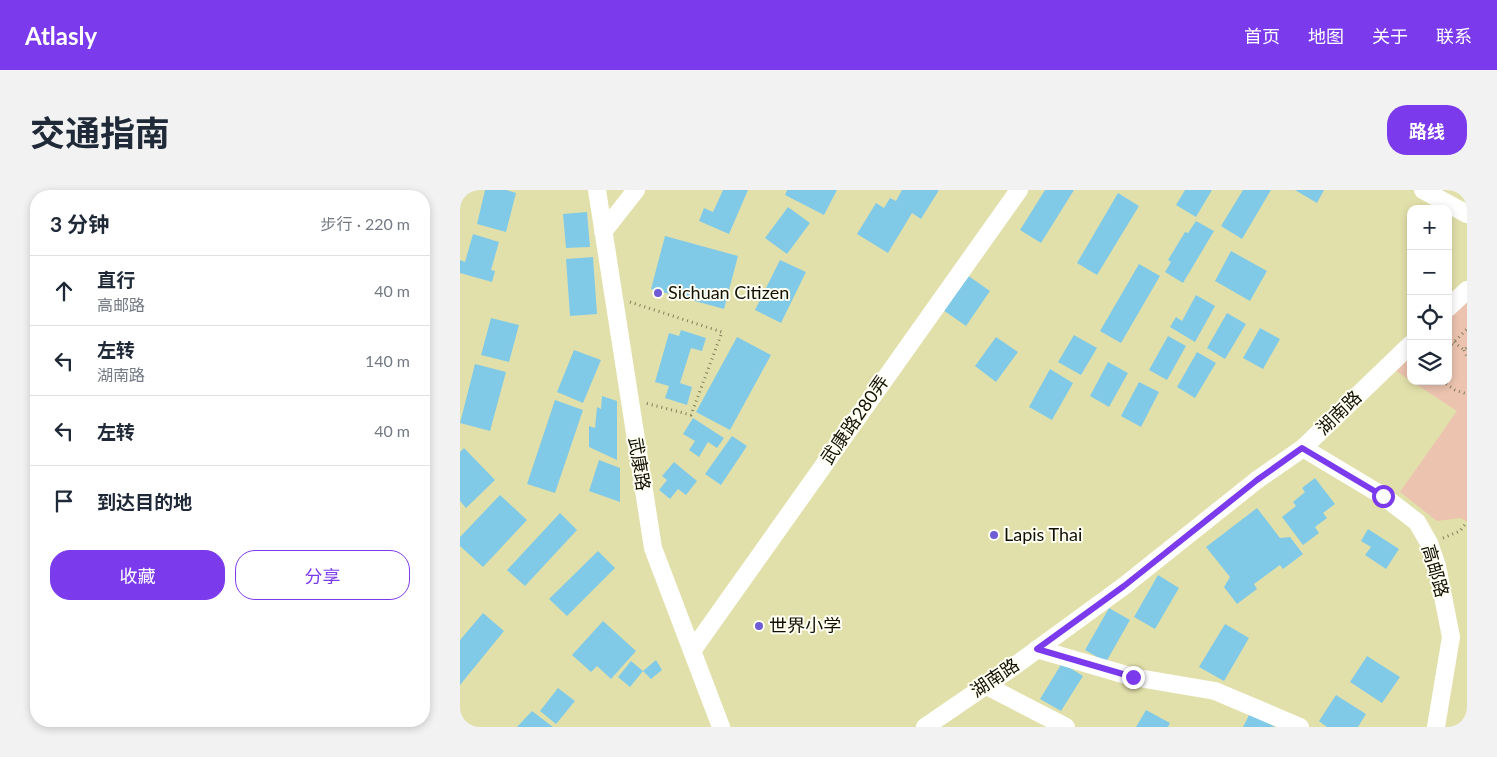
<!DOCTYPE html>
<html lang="zh">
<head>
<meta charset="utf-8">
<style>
  :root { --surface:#fff; --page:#f2f2f3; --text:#1f2937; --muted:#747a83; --line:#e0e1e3; --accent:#7c3aed }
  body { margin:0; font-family:Lato,"Noto Sans SC",sans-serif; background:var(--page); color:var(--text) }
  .controls { position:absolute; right:15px; top:15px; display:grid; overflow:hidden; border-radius:10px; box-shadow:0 2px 8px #0003 }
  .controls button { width:45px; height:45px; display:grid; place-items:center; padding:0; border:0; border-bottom:1px solid var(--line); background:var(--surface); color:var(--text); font:25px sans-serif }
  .stop { position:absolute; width:15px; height:15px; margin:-11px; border:4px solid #7c3aed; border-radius:50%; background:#fff }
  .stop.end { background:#7c3aed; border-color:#fff; box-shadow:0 1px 5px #0008 }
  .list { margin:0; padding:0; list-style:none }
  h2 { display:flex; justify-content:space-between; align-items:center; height:65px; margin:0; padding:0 20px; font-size:21px }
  h2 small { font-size:16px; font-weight:400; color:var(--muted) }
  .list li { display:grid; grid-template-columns:32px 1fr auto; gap:15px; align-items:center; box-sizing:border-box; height:70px; padding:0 20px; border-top:1px solid var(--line) }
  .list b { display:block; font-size:19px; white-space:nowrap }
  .list p { margin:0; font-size:16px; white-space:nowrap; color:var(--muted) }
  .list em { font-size:16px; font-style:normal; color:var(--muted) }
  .actions { display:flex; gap:10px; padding:15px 20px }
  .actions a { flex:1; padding:11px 0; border:1px solid var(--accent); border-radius:20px; text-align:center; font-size:18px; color:var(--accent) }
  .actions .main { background:var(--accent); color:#fff }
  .icon { flex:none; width:28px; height:28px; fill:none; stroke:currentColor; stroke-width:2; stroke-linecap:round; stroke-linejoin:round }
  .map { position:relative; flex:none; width:1007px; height:537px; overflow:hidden; border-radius:20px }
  header { display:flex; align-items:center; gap:30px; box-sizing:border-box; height:70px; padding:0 25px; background:var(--accent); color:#fff }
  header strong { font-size:24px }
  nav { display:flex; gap:28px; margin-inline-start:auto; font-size:18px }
  .intro { display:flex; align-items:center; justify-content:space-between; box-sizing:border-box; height:120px; padding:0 30px }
  h1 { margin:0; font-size:35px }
  .button { padding:12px 22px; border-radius:20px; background:var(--accent); color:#fff; font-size:18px; font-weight:700 }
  main { display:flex; gap:30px; padding:0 30px }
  aside { flex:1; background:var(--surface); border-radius:20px; box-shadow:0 2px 8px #0003 }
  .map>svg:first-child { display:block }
  .green { fill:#ecc3af }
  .building { fill:#81cae7 }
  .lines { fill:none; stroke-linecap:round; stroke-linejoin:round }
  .path { stroke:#7f7e5a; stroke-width:3; stroke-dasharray:1 4; stroke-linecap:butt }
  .minor { stroke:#fff; stroke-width:18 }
  .route { stroke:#7c3aed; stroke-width:6 }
  .poi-dot { fill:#6f5cd6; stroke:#fffff4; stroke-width:2 }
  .labels { text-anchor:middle; stroke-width:4; stroke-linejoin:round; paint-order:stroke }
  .poi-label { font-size:18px; fill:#111000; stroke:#fffff4; text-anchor:start }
  .street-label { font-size:18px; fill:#111000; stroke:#fffff4 }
</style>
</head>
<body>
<header>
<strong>Atlasly</strong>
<nav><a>首页</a><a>地图</a><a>关于</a><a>联系</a></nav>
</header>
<div class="intro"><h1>交通指南</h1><a class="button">路线</a></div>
<main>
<aside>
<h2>3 分钟<small>步行 · 220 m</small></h2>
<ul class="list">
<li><svg class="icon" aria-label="ahead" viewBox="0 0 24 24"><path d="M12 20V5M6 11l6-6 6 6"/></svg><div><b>直行</b><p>高邮路</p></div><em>40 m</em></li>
<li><svg class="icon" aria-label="left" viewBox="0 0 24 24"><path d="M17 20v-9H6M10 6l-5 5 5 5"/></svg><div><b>左转</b><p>湖南路</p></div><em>140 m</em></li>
<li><svg class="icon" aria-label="left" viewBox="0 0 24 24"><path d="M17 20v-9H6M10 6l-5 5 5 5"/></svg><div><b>左转</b></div><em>40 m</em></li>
<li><svg class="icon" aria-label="arrive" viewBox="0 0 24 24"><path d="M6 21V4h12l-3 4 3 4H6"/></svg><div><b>到达目的地</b></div></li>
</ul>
<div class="actions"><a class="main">收藏</a><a>分享</a></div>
</aside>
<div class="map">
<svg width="1007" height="537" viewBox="0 0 1007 537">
  <rect width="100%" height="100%" fill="#e2e0aa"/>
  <path class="green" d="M1007 112V332L1001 328 977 331 940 302 997 221 951 191H988V130Z
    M951 167V191L936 181Z"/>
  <path class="building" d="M25 0H46L56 3 46 42 17 34Z
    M263 0H288L269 44 239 31 244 18 253 22Z
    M327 0H377L364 25 325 5Z
    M442 0H479L461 29 452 23 428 63 397 44 416 13 424 18 430 8 436 11Z
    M585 0H614L581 53 560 40Z
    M725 0H752L736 27 716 15Z
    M783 0H811L782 49 761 36Z
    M835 0H864L857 13Z
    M658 3 679 16 637 85 617 73Z
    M328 17 350 33 327 64 305 48Z
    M127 22 130 57 106 58 103 24Z
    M736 31 754 41 723 93 705 82 711 72 708 70 725 42 728 43Z
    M13 44 39 52 31 80 35 81 32 92 0 83V70L5 72Z
    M205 46 278 66 264 119 191 99Z
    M771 61 807 81 790 111 755 91Z
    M133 67 137 124 110 126 106 69Z
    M320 70 346 82 321 133 295 120Z
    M679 74 700 86 661 153 640 141Z
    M507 85 530 101 506 136 483 120Z
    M736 105 755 116 735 152 710 137 716 127 722 131Z
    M767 123 786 134 765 169 747 158Z
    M31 128 59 135 49 172 21 165Z
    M800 138 820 149 803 179 783 168Z
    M221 140 246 148 242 161 231 158 220 193 232 197 227 215 205 208 209 196 195 192 209 143 219 146Z
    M614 145 637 158 621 185 598 172Z
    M708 146 726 156 707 190 689 180Z
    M277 147 311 165 270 240 236 222Z
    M536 147 558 162 536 192 515 176Z
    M114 160 141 170 123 213 97 202Z
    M737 162 756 173 735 208 717 197Z
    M648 172 668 183 649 217 630 206Z
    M15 174 46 182 30 241 0 233Z
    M590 179 613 193 592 230 569 217Z
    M679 192 699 202 681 237 661 226Z
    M142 206 157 211V270L129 257V236L135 238 137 217 141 219Z
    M95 210 123 220 95 303 67 294Z
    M233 228 264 248 257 258 248 252 239 267 229 260 235 251 223 244Z
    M272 246 287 256 261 295 245 284Z
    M4 258 35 290 6 318 0 311V262Z
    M139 270 160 278V312L129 301Z
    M214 272 237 291 226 305 218 299 210 309 199 300 207 290 202 286Z
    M855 288 875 314 863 323 867 328 855 337 859 343 843 355 822 327 836 316 833 312 845 302 842 298Z
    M40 305 67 330 23 377 0 356V347Z
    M797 318 820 348 830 347 843 364 823 379 820 375 794 394 797 399 777 414 764 397 770 387 746 357Z
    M100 323 117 340 65 396 47 380Z
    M908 339 939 359 926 379 905 365 911 357 901 351Z
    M138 361 155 378 107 426 89 409Z
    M698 385 719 398 695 439 674 427Z
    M649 418 670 430 646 472 625 460Z
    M23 423 44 441 0 495V450Z
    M143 431 176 461 151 489 137 476 131 482 112 465Z
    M765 434 789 448 764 491 739 477Z
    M907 466 940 487 922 513 890 492Z
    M196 470 202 480 191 489 183 481Z
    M171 471 183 481 170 497 158 487Z
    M602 473 623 486 601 521 580 509Z
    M98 498 115 511 96 534 80 521Z
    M876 505 906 524 898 537H867L859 531Z
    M686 520 710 533 708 537H676Z
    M72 521 93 537H57Z
    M790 523 815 537H783Z"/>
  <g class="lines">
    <path class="path" d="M170 112 262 142 231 225 185 213
      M994 152 1004 160 1007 157
      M988 158 1007 139
      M1004 160 1007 167
      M982 191 995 200 1007 204
      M983 348 1000 341 1007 332"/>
    <path class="minor" d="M137 0 193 358 261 537
      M963 0 1007 24
      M143 42 176 0
      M988 118 1007 100
      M843 258 923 306 957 332 969 353 977 376 991 447 976 537
      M577 459 673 487 755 501 840 537
      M232 461 559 0
      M525 495 606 537
      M465 537 553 477 664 396 797 290 843 258 951 154"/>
  </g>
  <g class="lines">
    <path class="route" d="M673 487 577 459 664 396 797 290 842 258 923 306"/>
  </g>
  <g class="poi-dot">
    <circle cx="198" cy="103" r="5"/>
    <circle cx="534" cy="345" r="5"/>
    <circle cx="299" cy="436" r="5"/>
  </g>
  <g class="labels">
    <g class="poi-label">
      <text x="208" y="109">Sichuan Citizen</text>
      <text x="544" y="351">Lapis Thai</text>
      <text x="309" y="442">世界小学</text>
    </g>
    <g class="street-label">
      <text transform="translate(879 223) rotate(-44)" y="6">湖南路</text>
      <text transform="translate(395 230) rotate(-55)" y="6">武康路280弄</text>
      <text transform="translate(179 274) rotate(81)" y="6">武康路</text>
      <text transform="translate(975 381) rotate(74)" y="6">高邮路</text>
      <text transform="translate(535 488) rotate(-34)" y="6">湖南路</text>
    </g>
  </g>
</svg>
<div class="controls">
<button>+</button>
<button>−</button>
<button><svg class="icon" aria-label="locate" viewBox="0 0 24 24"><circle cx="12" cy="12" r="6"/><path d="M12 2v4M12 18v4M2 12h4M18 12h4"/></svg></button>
<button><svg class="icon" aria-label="layers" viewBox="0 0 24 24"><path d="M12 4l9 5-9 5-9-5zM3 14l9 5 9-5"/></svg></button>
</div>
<div class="stop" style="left:923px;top:306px"></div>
<div class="stop end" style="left:673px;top:487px"></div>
</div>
</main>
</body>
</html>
